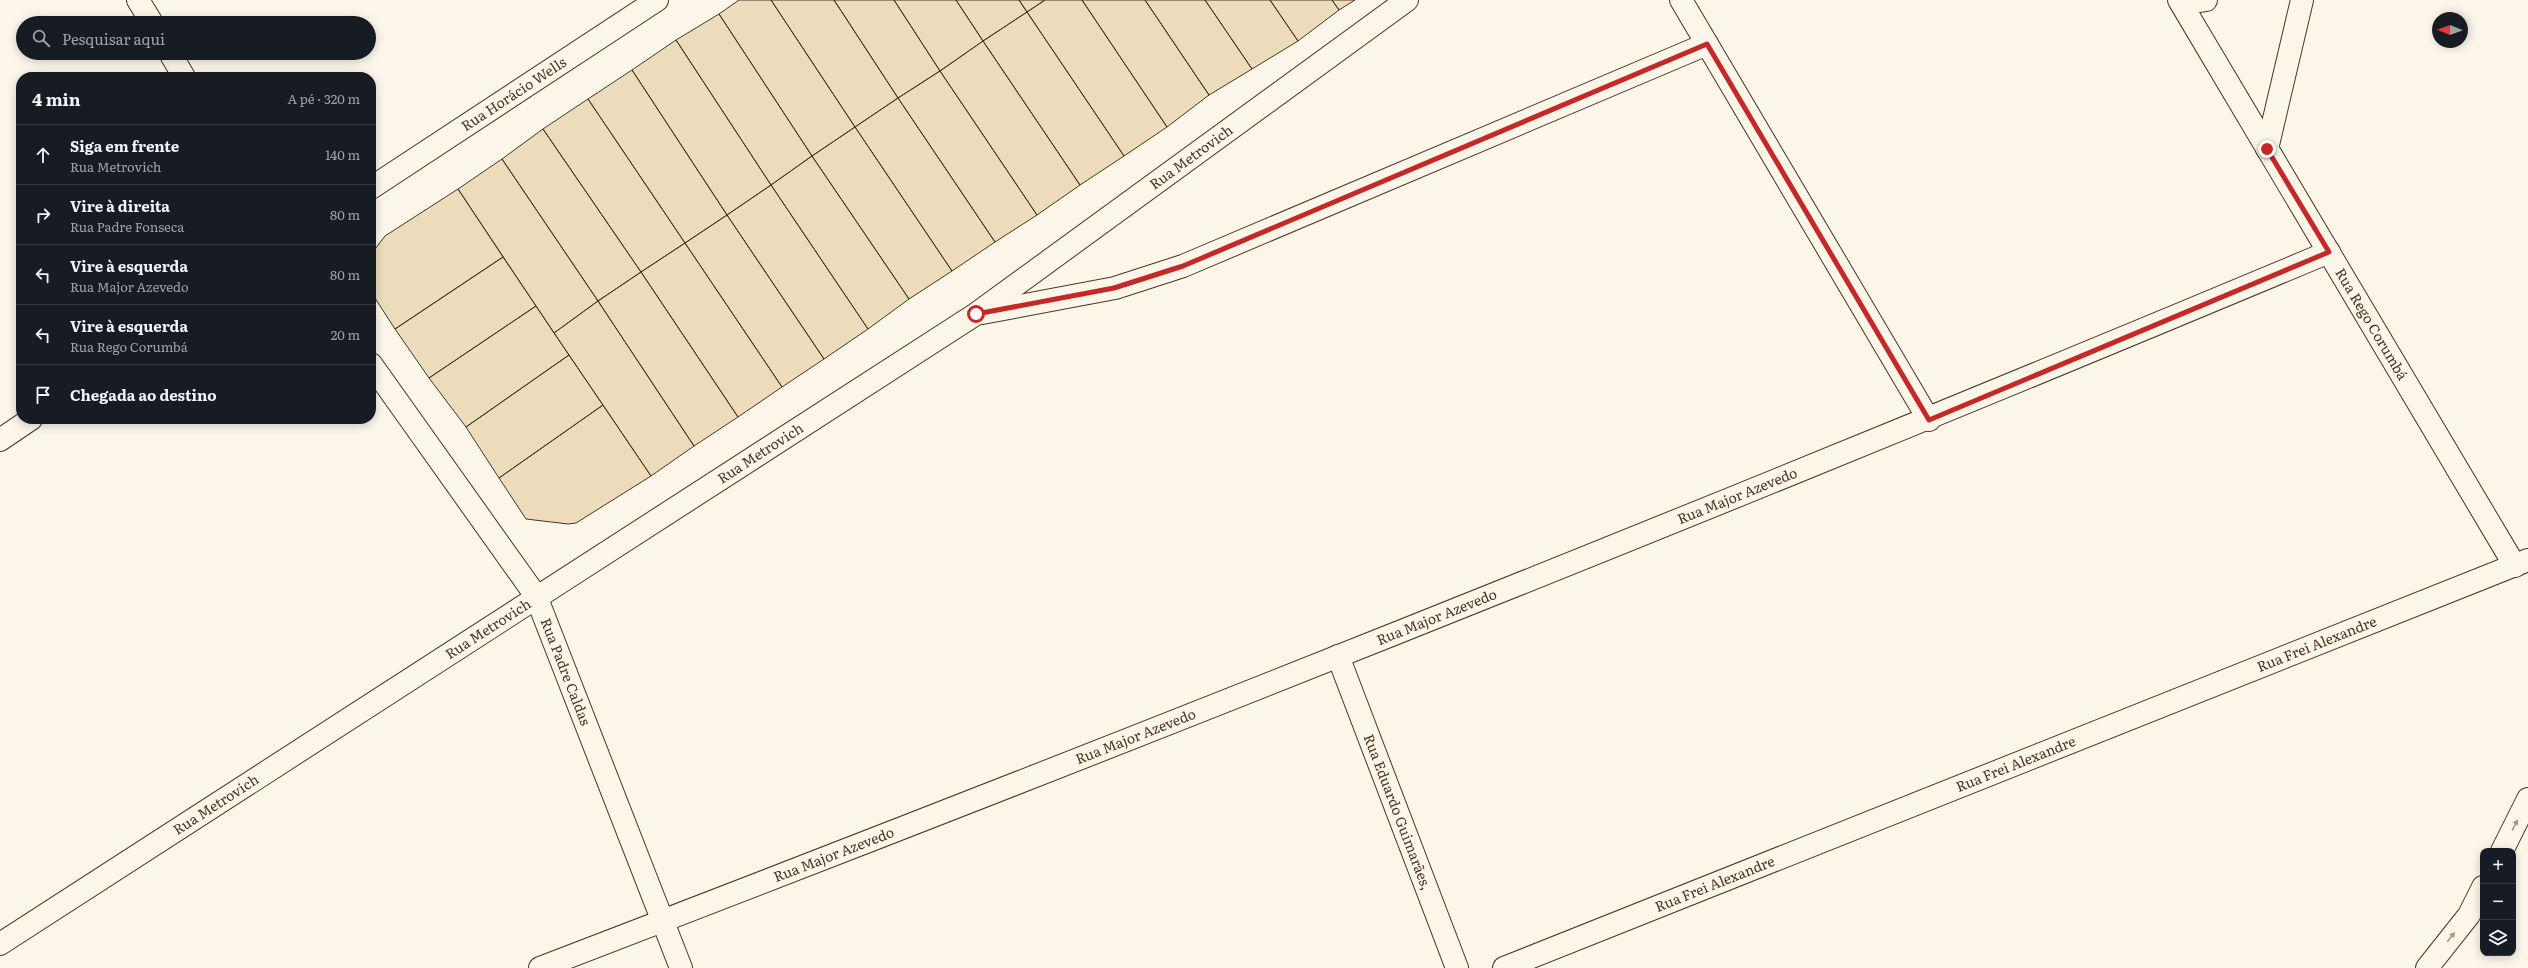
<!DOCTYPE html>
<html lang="pt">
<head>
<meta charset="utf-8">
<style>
  :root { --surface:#171b24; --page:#20242c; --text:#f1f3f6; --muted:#9ea1a6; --line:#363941 }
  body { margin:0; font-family:Literata,serif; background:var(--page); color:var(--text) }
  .controls { position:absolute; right:12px; bottom:12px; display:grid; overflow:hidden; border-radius:8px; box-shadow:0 2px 10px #0003 }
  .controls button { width:36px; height:36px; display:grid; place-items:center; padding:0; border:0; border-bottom:1px solid var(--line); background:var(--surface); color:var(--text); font:20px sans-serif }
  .compass { position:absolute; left:2432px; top:12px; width:36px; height:36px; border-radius:50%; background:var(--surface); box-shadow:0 2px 10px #0003; rotate:271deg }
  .stop { position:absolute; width:12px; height:12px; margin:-9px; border:3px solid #c62828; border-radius:50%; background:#fff }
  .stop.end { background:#c62828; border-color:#fff; box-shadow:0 1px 4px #0008 }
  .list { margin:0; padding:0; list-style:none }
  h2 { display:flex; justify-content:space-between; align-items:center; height:52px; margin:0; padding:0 16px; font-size:17px }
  h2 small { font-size:13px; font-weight:400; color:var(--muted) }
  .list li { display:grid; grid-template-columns:26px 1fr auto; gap:12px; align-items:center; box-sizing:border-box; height:60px; padding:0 16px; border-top:1px solid var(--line) }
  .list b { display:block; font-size:15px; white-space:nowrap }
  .list p { margin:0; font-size:13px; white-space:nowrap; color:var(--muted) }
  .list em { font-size:13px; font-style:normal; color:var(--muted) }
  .icon { flex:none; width:22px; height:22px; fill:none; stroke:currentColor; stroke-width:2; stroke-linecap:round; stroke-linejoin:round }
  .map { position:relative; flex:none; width:2528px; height:968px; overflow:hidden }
  .search { position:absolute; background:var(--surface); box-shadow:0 2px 10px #0003; left:16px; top:16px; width:360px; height:44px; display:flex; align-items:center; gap:10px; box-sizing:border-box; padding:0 14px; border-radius:22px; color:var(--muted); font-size:15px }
  .panel { position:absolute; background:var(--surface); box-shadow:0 2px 10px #0003; left:16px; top:72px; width:360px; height:352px; border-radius:16px }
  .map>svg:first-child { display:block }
  .building { fill:#ecdcbc; stroke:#4a3520 }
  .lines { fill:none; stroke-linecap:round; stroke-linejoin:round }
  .minor-casing { stroke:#4a3520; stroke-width:24 }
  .minor { stroke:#fbf6e9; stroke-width:22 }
  .oneway { fill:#a29684 }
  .route { stroke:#c62828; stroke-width:5 }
  .labels { text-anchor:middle; stroke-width:3; stroke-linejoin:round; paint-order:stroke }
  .street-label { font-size:14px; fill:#4a3520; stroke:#fbf6e9 }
</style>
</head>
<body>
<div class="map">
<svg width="2528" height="968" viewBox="0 0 2528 968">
  <rect width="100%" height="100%" fill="#fbf6e9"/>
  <path class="building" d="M739 0H771L855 127 812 156 719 14Z
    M771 0H834L898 98 855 127Z
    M834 0H894L940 71 898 98Z
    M894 0H956L983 41 940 71Z
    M956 0H1019L1027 12 983 41Z
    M1019 0H1045L1027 12Z
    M1045 0H1082L1167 127 1124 156 1027 12Z
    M1082 0H1145L1209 95 1167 127Z
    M1145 0H1205L1252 69 1209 95Z
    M1205 0H1270L1298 41 1252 69Z
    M1270 0H1332L1339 10 1298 41Z
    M1332 0H1355L1339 10Z
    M1027 12 1124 156 1080 185 983 41Z
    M719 14 812 156 771 185 676 40Z
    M676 40 771 185 727 215 632 70Z
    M983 41 1080 185 1037 215 940 71Z
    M632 70 727 215 685 243 588 99Z
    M940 71 1037 215 995 242 898 98Z
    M898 98 995 242 952 271 855 127Z
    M588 99 685 243 641 272 543 129Z
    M855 127 952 271 909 299 812 156Z
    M543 129 641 272 598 301 502 159Z
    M812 156 909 299 868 329 771 185Z
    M502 159 598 301 554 333 458 189Z
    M771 185 868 329 824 359 727 215Z
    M458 189 503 257 395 329 371 292V257L375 249 385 236Z
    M727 215 824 359 782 387 685 243Z
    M685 243 782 387 738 417 641 272Z
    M503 257 536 306 429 378 395 329Z
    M641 272 738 417 694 446 598 301Z
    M598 301 694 446 651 476 554 333Z
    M536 306 569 355 466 427 429 378Z
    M569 355 603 405 499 478 466 427Z
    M603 405 651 476 576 523 568 524 526 519 499 478Z"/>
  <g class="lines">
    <defs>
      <g id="minor">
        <path d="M138 0 152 23"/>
        <path d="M1681 0 1929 420"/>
        <path id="s1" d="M2179 0 2515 566"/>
        <path d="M2182 4 2206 0"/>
        <path d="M170 53 184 77"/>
        <path d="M2267 149 2302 0"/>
        <path id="s2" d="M371 188 657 0"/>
        <path d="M982 313 1115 288 1183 266 1707 44"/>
        <path id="s3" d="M371 364 536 596 681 968"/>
        <path d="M0 440 31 419"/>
        <path id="s4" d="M1338 656 1457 968"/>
        <path d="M2502 851 2528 799"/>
        <path id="s5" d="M0 944 976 314 1407 0"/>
        <path id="s6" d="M540 968C1140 738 1737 500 2329 252"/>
        <path id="s7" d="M1504 968 2528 560"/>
        <path d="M2427 968 2469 915 2483 887"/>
      </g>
    </defs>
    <use href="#minor" class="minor-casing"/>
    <use href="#minor" class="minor"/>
  </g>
  <defs><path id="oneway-solid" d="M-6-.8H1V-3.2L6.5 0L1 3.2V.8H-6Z"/></defs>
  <g class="oneway">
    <use href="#oneway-solid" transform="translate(2515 825) rotate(-63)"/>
    <use href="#oneway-solid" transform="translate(2451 937) rotate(-52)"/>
  </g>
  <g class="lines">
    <path class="route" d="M976 314 1114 288 1183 266 1707 44 1929 420 2329 252 2267 149"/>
  </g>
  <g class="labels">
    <g class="street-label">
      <text dy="5" stroke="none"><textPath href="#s2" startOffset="171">Rua Horácio Wells</textPath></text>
      <text dy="5" stroke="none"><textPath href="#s5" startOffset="1428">Rua Metrovich</textPath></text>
      <text dy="5" stroke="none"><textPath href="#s1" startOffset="377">Rua Rego Corumbá</textPath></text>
      <text dy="5" stroke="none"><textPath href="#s5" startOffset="905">Rua Metrovich</textPath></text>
      <text dy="5" stroke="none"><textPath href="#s6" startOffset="1287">Rua Major Azevedo</textPath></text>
      <text dy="5" stroke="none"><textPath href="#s6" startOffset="963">Rua Major Azevedo</textPath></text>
      <text dy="5" stroke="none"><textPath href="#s5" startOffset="581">Rua Metrovich</textPath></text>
      <text dy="5" stroke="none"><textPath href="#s7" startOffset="875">Rua Frei Alexandre</textPath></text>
      <text dy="5" stroke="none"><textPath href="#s3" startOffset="366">Rua Padre Caldas</textPath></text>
      <text dy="5" stroke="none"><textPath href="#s6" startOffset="639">Rua Major Azevedo</textPath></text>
      <text dy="5" stroke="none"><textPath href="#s7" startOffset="551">Rua Frei Alexandre</textPath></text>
      <text dy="5" stroke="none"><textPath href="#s5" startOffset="257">Rua Metrovich</textPath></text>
      <text dy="5" stroke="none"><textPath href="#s4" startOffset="167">Rua Eduardo Guimarães,</textPath></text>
      <text dy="5" stroke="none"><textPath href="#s6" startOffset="315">Rua Major Azevedo</textPath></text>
      <text dy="5" stroke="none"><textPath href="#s7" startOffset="227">Rua Frei Alexandre</textPath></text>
    </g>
  </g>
</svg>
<div class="controls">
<button>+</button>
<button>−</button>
<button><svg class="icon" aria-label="layers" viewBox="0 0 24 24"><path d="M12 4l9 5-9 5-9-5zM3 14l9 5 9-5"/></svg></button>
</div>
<svg class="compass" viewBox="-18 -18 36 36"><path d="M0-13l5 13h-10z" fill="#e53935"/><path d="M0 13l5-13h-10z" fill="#9ea1a6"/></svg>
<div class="stop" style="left:976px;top:314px"></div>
<div class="stop end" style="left:2267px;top:149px"></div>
<div class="search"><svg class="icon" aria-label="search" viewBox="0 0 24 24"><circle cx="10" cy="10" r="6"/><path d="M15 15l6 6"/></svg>Pesquisar aqui</div>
<section class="panel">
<h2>4 min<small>A pé · 320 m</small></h2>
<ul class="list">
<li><svg class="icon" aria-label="ahead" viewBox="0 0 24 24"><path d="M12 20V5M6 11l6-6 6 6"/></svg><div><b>Siga em frente</b><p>Rua Metrovich</p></div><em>140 m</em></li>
<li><svg class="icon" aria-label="right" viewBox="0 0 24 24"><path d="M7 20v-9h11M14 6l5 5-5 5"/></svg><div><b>Vire à direita</b><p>Rua Padre Fonseca</p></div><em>80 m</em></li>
<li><svg class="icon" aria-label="left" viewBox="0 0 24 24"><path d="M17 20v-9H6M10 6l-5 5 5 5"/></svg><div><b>Vire à esquerda</b><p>Rua Major Azevedo</p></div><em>80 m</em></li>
<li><svg class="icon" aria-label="left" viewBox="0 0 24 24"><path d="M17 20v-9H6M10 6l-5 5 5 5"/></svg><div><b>Vire à esquerda</b><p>Rua Rego Corumbá</p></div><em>20 m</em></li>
<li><svg class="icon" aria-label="arrive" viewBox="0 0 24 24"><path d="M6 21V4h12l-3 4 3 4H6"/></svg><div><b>Chegada ao destino</b></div></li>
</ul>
</section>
</div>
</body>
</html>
